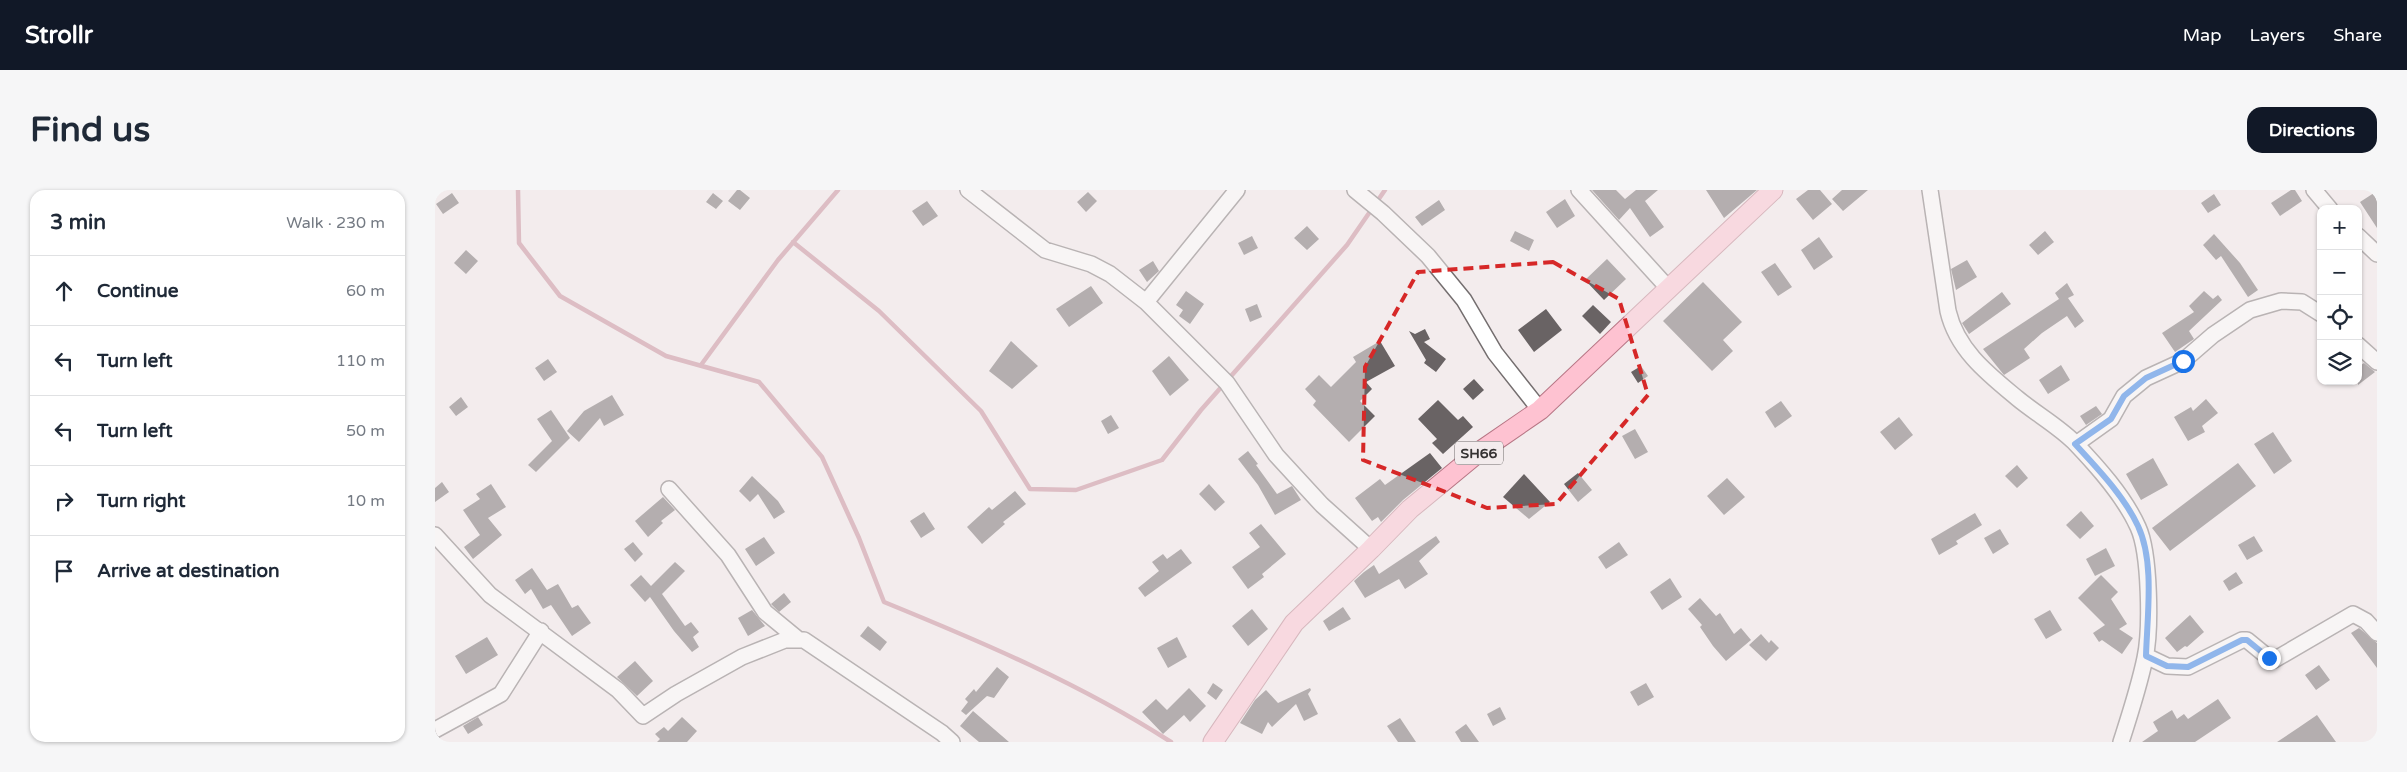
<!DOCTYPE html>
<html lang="en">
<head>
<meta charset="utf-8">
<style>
  :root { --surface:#fff; --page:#f6f6f7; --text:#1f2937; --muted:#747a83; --line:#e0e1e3; --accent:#111827 }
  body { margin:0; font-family:"Varela Round",sans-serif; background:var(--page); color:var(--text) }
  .controls { position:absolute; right:15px; top:15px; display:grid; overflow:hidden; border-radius:10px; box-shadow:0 1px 4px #0004 }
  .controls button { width:45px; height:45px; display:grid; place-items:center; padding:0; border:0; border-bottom:1px solid var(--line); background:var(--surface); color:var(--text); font:25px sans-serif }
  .stop { position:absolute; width:15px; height:15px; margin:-11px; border:4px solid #1a73e8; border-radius:50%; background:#fff }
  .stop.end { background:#1a73e8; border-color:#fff; box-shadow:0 1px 5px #0008 }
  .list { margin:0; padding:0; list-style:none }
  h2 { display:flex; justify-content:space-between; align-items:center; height:65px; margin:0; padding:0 20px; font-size:21px }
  h2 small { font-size:16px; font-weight:400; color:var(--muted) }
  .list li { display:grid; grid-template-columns:32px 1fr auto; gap:15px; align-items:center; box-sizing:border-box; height:70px; padding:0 20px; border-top:1px solid var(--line) }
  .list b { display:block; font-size:19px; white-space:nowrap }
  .list em { font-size:16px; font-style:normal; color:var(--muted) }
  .icon { flex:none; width:28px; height:28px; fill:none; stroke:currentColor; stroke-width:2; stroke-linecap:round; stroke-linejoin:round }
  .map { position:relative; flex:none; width:1942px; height:552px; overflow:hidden; border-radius:15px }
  header { display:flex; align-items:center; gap:30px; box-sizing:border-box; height:70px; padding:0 25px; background:var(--accent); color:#fff }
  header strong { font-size:24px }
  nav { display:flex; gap:28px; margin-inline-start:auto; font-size:18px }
  .intro { display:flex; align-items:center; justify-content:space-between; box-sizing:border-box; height:120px; padding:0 30px }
  h1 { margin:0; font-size:35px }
  .button { padding:12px 22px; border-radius:15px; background:var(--accent); color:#fff; font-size:18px; font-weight:700 }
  main { display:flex; gap:30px; padding:0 30px }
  aside { flex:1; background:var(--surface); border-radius:15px; box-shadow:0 1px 4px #0004 }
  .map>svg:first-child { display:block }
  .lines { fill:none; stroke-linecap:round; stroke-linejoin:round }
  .stream { stroke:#c38392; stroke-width:4.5 }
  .building { fill:#696364 }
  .minor-casing { stroke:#746e6f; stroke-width:18 }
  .major-casing { stroke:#b77685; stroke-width:21 }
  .minor { stroke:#fff; stroke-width:15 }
  .major { stroke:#fec2d1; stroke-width:19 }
  .route { stroke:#1a73e8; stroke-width:6 }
  .marked { fill:none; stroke:#d62828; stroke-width:4; stroke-dasharray:10 6; stroke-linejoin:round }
  .labels { text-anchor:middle; stroke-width:5; stroke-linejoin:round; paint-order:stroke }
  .shield { fill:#f3eced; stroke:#6e6a6a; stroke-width:1 }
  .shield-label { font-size:14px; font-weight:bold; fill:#353232 }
</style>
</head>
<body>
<header>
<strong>Strollr</strong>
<nav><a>Map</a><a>Layers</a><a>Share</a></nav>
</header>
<div class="intro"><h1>Find us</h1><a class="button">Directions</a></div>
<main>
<aside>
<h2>3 min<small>Walk · 230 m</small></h2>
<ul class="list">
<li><svg class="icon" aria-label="ahead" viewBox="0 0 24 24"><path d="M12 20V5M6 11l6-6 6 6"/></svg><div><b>Continue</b></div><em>60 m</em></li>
<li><svg class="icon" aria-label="left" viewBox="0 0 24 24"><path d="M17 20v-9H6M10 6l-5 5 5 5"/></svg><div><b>Turn left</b></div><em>110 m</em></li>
<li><svg class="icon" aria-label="left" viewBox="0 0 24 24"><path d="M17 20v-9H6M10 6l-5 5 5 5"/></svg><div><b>Turn left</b></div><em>50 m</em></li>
<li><svg class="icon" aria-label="right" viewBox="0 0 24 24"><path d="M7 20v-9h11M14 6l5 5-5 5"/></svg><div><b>Turn right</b></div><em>10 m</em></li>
<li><svg class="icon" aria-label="arrive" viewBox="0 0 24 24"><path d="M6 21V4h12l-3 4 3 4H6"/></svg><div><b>Arrive at destination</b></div></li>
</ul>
</aside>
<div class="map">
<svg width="1942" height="552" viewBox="0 0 1942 552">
  <rect width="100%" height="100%" fill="#f3eced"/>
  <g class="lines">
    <path class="stream" d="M83 0 84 53 125 106 231 166 324 192 387 267 424 348 449 412C547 452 646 494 736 552
      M358 52 444 121 546 221 595 299 641 300 727 270 766 220 912 55 950 0
      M266 175 343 70 403 0"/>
  </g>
  <path class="building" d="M302 0H305L315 8 305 20 293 11Z
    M1157 0H1181L1190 9 1201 0H1223L1210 11 1229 37 1215 47 1195 18 1184 30Z
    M1271 0H1322L1289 28Z
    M1373 0H1385L1397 14 1378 30 1361 9Z
    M1407 0H1433L1408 21 1397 9Z
    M1856 0H1860L1867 11 1845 26 1836 13Z
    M1942 1V38L1925 12Z
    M653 2 662 11 651 22 642 12Z
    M17 3 24 13 8 24 1 14Z
    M278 3 288 11 281 19 271 12Z
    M1779 4 1786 15 1773 23 1766 13Z
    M1130 9 1140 26 1122 38 1111 22Z
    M1004 10 1010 20 987 36 980 27Z
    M492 11 503 26 488 36 477 21Z
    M872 36 884 49 872 60 859 48Z
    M1080 41 1099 50 1094 61 1075 51Z
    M1610 41 1619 52 1603 65 1594 55Z
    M1779 44 1805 73 1823 100 1813 107 1786 66 1781 70 1768 55Z
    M817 46 823 58 809 65 803 53Z
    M1384 47 1398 67 1379 80 1366 60Z
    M31 60 43 71 31 84 19 73Z
    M1172 69 1191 89 1169 110 1150 90Z
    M1532 70 1542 87 1521 100 1516 79Z
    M718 71 724 81 712 92 704 80Z
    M1340 73 1357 97 1343 106 1326 82Z
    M1268 92 1307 132 1288 150 1298 161 1277 181 1228 131Z
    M1632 93 1639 105 1633 108 1649 131 1640 138 1632 126 1607 143 1589 159 1595 168 1569 185 1548 159 1624 109 1620 103Z
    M656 96 668 113 634 137 621 119Z
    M751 101 769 114 755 134 744 126 748 120 741 115Z
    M1769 101 1778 109 1783 105 1787 110 1754 141 1759 149 1740 162 1727 143 1759 122 1754 116Z
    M1567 102 1576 114 1534 144 1527 133Z
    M822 114 827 127 815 132 810 119Z
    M1158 115 1176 132 1165 144 1147 126Z
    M1111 119 1127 140 1099 162 1083 140Z
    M990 139 995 149 989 152 1011 169 1001 182 989 173 991 170 974 141 980 144Z
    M576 151 603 176 577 199 554 181Z
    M945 151 960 176 931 192 937 199 925 211 940 226 914 252 878 215 881 211 870 199 884 185 896 197 921 172 918 167Z
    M734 166 754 190 735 206 717 181Z
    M113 169 122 182 109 191 100 178Z
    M1929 173 1940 182 1923 195V177Z
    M1626 175 1635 190 1613 204 1604 190Z
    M1206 176 1213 186 1203 193 1196 182Z
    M1039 189 1049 200 1038 210 1028 199Z
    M177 205 189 225 169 236 165 228 144 252 132 241 149 221Z
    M26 207 33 217 21 226 14 217Z
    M1771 209 1783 223 1767 236 1770 242 1753 251 1739 227 1756 217 1758 221Z
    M1003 210 1023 230 1028 226 1038 237 1008 264 997 253 1002 249 983 229Z
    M1346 211 1357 226 1340 238 1330 222Z
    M1661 216 1667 224 1651 235 1645 226Z
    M116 220 135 248 101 282 93 275 117 251 102 229Z
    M676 225 684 238 673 244 666 231Z
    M1464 227 1478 245 1460 260 1445 242Z
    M1200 239 1213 262 1200 269 1187 246Z
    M1838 242 1857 271 1839 284 1819 254Z
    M813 261 823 274 821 275 842 304 857 296 866 310 840 325 823 295 803 269Z
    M995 263 1007 278 968 310 946 332 943 327 937 331 920 308 945 289 950 295Z
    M1718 268 1733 295 1706 310 1691 284Z
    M1803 273 1821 296 1735 361 1717 338Z
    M1582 275 1593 288 1582 298 1570 286Z
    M1143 283 1157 300 1143 312 1129 294Z
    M1089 284 1115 312 1094 329 1068 307Z
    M317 286 343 311 350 322 339 329 323 304 315 312 304 301Z
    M1292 288 1310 307 1289 325 1272 306Z
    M7 292 14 302 0 312V298Z
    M56 294 71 317 53 328 67 345 38 369 29 357 45 345 28 320 45 309 41 304Z
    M774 294 790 312 780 321 764 304Z
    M580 301 591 314 568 332 570 334 547 354 532 337 554 317 557 320Z
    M228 307 240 320 226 331 228 333 213 347 200 331Z
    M1646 321 1659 336 1645 349 1631 335Z
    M489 322 500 339 486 348 475 331Z
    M1540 323 1547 335 1521 351 1523 354 1504 365 1496 349Z
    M826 334 851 364 827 384 829 387 813 399 797 377 825 357 814 343Z
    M1565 339 1574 354 1558 364 1549 348Z
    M1001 346 1005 352 984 371 993 384 970 399 964 389 930 408 919 391 929 382 939 375 944 384Z
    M1819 346 1828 361 1812 370 1803 355Z
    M329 347 340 363 321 376 310 359Z
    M198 352 208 364 200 372 189 359Z
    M1184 352 1193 365 1171 379 1163 367Z
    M1671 358 1680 376 1660 386 1651 369Z
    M746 359 757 373 710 407 703 398 724 381 717 372 728 364 732 369Z
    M240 372 250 381 227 404 250 436 256 432 264 442 258 447 264 457 257 462 239 441 215 407 210 412 195 395 206 385 216 396Z
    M97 378 112 400 123 394 137 418 143 415 156 433 137 446 116 415 108 419 96 399 90 404 80 390Z
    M1801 382 1808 393 1794 401 1788 391Z
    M1666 385 1683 402 1676 409 1692 434 1684 439 1698 448 1687 464 1667 450 1664 452 1658 443 1670 435 1643 408Z
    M1235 388 1247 407 1227 420 1215 402Z
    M349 403 356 412 344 422 336 414Z
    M1265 408 1281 426 1285 423 1299 444 1306 438 1316 450 1291 471 1278 456 1265 437 1267 435 1253 419Z
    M908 417 916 429 894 441 888 431Z
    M817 419 833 439 813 456 797 436Z
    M317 420 330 436 313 446 303 428Z
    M1615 420 1627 440 1611 449 1599 429Z
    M1755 425 1769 442 1752 457 1750 456 1742 462 1730 448Z
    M433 436 452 452 445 461 425 446Z
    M1924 438 1942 453V478L1916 443Z
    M1326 444 1334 453 1336 450 1344 458 1331 471 1314 455Z
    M52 447 63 465 31 484 20 466Z
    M742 447 752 467 733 478 722 458Z
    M200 471 218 491 202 506 182 487Z
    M1884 475 1895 490 1881 500 1870 485Z
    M562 477 574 487 559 508 552 506 531 525 526 521 533 512 530 509 539 499 541 502Z
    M778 493 788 500 781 510 772 503Z
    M1211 493 1219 507 1203 516 1195 502Z
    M754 498 771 516 755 532 749 525 728 544 707 522 721 509 732 520Z
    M875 498 876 500 873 504 883 524 869 531 861 514 837 537 833 532 827 544 805 533 820 510 831 500 843 513Z
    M1783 509 1796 528 1760 552H1707L1723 541 1718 532 1737 520 1742 529 1749 524 1753 529Z
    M1065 517 1071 529 1058 536 1052 524Z
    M538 521 574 552H544L525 536Z
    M1882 525 1901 552H1842L1863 538Z
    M43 527 48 535 33 544 28 536Z
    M247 527 262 541 252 552H222L225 549 220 544 229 537 233 541Z
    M965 528 981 552H963L952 536Z
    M1031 534 1044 552H1026L1020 542Z"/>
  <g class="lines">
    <defs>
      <path id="minor" d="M533 0 610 60 656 74 675 84 711 112 792 193 841 265 887 315 936 359
        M920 0 948 23 993 66 1029 110 1060 163 1105 220
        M1144 0 1234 99
        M1495 0 1513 121C1522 160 1553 184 1582 208 1600 223 1623 236 1639 252 1662 276 1689 306 1703 337 1715 363 1716 440 1710 468 1704 497 1695 524 1686 552
        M1879 0 1895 19
        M1923 46 1942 64
        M711 112 802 0
        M1923 155 1942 172
        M1641 254 1676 229 1689 206 1711 188 1748 171 1778 145 1815 120 1846 111 1867 112 1886 124
        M234 299 293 365 330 422 364 450
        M0 345 55 405 183 500 208 526 241 504 307 467 350 450H369L507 543 517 552
        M1711 466 1732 476 1753 477 1807 450H1812L1834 468 1839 470 1918 424 1931 431 1942 443
        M0 540 66 504 106 441"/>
      <path id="major" d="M778 552 859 433 936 359 975 319 1044 262 1105 220 1338 0"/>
    </defs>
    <use href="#minor" class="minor-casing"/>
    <use href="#major" class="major-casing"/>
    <use href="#minor" class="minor"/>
    <use href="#major" class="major"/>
  </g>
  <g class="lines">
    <path class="route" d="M1748 171 1711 188 1689 206 1676 229 1640 254C1663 279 1689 306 1703 336 1720 372 1712 427 1711 466L1732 476 1753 477 1807 450H1812L1834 468"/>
  </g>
  <path d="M0 0H1942V552H0ZM1118 72 1184 109 1213 205 1121 314 1052 318 928 270 930 177 983 82Z" fill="#f3eced" fill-opacity=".55" fill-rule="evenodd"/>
  <path class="marked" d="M1118 72 1184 109 1213 205 1121 314 1052 318 928 270 930 177 983 82Z"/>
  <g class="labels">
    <rect class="shield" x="1020" y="251.5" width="48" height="23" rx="4"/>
    <g class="shield-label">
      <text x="1044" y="268">SH66</text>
    </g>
  </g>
</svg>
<div class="controls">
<button>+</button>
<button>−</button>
<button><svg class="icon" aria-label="locate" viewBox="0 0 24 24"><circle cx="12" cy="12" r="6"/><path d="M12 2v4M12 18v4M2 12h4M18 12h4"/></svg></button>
<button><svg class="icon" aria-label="layers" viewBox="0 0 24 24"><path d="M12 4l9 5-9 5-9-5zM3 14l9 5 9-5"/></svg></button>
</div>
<div class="stop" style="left:1748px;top:171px"></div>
<div class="stop end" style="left:1834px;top:468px"></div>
</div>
</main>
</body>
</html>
